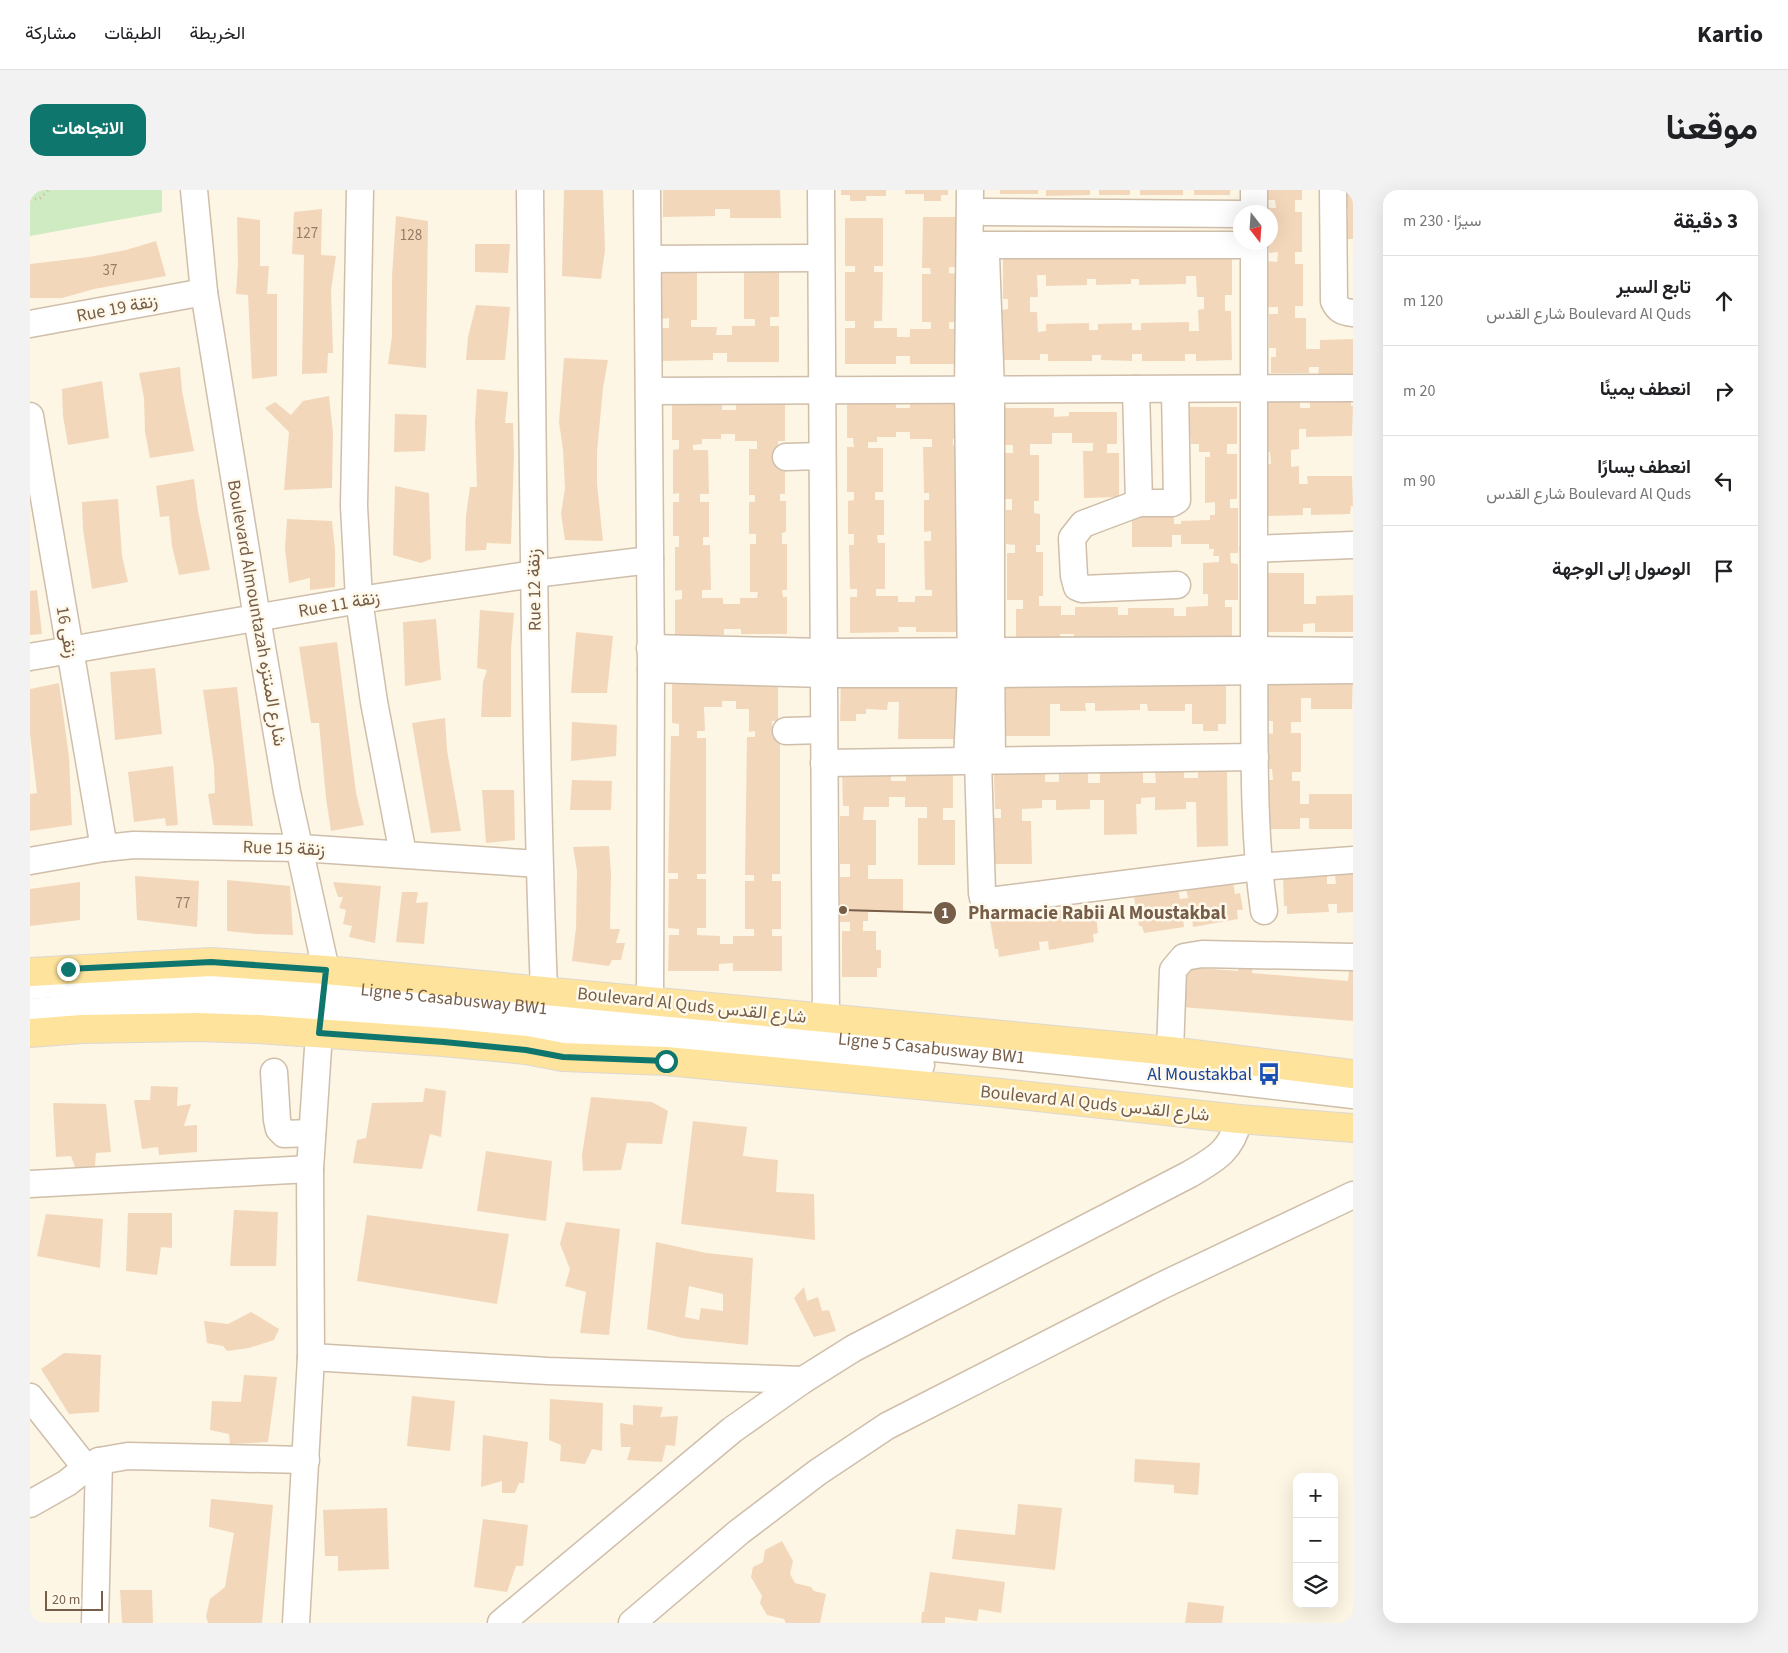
<!DOCTYPE html>
<html lang="ar">
<head>
<meta charset="utf-8">
<style>
  :root { --surface:#fff; --page:#f2f2f2; --text:#202124; --muted:#757577; --line:#e0e0e0; --accent:#0f766e }
  body { margin:0; font-family:"Source Sans 3",Vazirmatn,sans-serif; background:var(--page); color:var(--text); direction:rtl }
  .controls { position:absolute; right:15px; bottom:15px; display:grid; overflow:hidden; border-radius:10px; box-shadow:0 5px 20px #0002 }
  .controls button { width:45px; height:45px; display:grid; place-items:center; padding:0; border:0; border-bottom:1px solid var(--line); background:var(--surface); color:var(--text); font:25px sans-serif }
  .compass { position:absolute; left:1203px; top:15px; width:45px; height:45px; border-radius:50%; background:var(--surface); box-shadow:0 5px 20px #0002; rotate:163deg }
  .scale { position:absolute; left:15px; bottom:12px; width:58px; box-sizing:border-box; padding-left:5px; border:2px solid #765e49; border-top:0; font-size:14px; line-height:18px; white-space:nowrap; color:#765e49; -webkit-text-stroke:4px #fff9eb; paint-order:stroke }
  .stop { position:absolute; width:15px; height:15px; margin:-11px; border:4px solid #0f766e; border-radius:50%; background:#fff }
  .stop.end { background:#0f766e; border-color:#fff; box-shadow:0 1px 5px #0008 }
  .list { margin:0; padding:0; list-style:none }
  h2 { display:flex; justify-content:space-between; align-items:center; height:65px; margin:0; padding:0 20px; font-size:21px }
  h2 small { font-size:16px; font-weight:400; color:var(--muted) }
  .list li { display:grid; grid-template-columns:32px 1fr auto; gap:15px; align-items:center; box-sizing:border-box; height:90px; padding:0 20px; border-top:1px solid var(--line) }
  .list b { display:block; font-size:19px; white-space:nowrap }
  .list p { margin:0; font-size:16px; white-space:nowrap; color:var(--muted) }
  .list em { font-size:16px; font-style:normal; color:var(--muted) }
  .icon { flex:none; width:28px; height:28px; fill:none; stroke:currentColor; stroke-width:2; stroke-linecap:round; stroke-linejoin:round }
  .map { position:relative; flex:none; width:1323px; height:1433px; overflow:hidden; direction:ltr; border-radius:15px }
  header { display:flex; align-items:center; gap:30px; box-sizing:border-box; height:70px; padding:0 25px; background:var(--surface); border-bottom:1px solid var(--line) }
  header strong { font-size:24px }
  nav { display:flex; gap:28px; margin-inline-start:auto; font-size:18px }
  .intro { display:flex; align-items:center; justify-content:space-between; box-sizing:border-box; height:120px; padding:0 30px }
  h1 { margin:0; font-size:35px }
  .button { padding:12px 22px; border-radius:15px; background:var(--accent); color:#fff; font-size:18px; font-weight:700 }
  main { display:flex; gap:30px; padding:0 30px }
  aside { flex:1; background:var(--surface); border-radius:15px; box-shadow:0 5px 20px #0002 }
  .map>svg:first-child { display:block }
  .green { fill:#ceebc2 }
  .building { fill:#f3d7bb; fill-rule:evenodd }
  .lines { fill:none; stroke-linecap:round; stroke-linejoin:round }
  .minor-casing { stroke:#cfbeaa; stroke-width:29 }
  .major-casing { stroke:#ded8d3; stroke-width:30 }
  .path { stroke:#d8ba9e; stroke-width:3; stroke-dasharray:1 4; stroke-linecap:butt }
  .minor { stroke:#fff; stroke-width:26 }
  .major { stroke:#fde39b; stroke-width:28 }
  .route { stroke:#0f766e; stroke-width:6 }
  .labels { text-anchor:middle; stroke-width:5; stroke-linejoin:round; paint-order:stroke }
  .number-label { font-size:15px; fill:#957c66 }
  .street-label { font-size:18px; fill:#765e49; stroke:#fff9eb }
  .transit-label { font-size:18px; fill:#164399; stroke:#fff9eb; text-anchor:end }
  .leader { fill:none; stroke:#765e49; stroke-width:2 }
  .callout-dot { fill:#765e49; stroke:#fff9eb; stroke-width:2 }
  .mark-label { font-size:15px; text-anchor:middle; font-weight:bold; fill:#fff }
  .callout-label { font-size:19px; text-anchor:middle; font-weight:bold; fill:#765e49; stroke:#fff9eb; stroke-width:5; stroke-linejoin:round; paint-order:stroke }
</style>
</head>
<body>
<header>
<strong>Kartio</strong>
<nav><a>الخريطة</a><a>الطبقات</a><a>مشاركة</a></nav>
</header>
<div class="intro"><h1>موقعنا</h1><a class="button">الاتجاهات</a></div>
<main>
<aside>
<h2>3 دقيقة<small>سيرًا · 230 m</small></h2>
<ul class="list">
<li><svg class="icon" aria-label="ahead" viewBox="0 0 24 24"><path d="M12 20V5M6 11l6-6 6 6"/></svg><div><b>تابع السير</b><p>Boulevard Al Quds شارع القدس</p></div><em>120 m</em></li>
<li><svg class="icon" aria-label="right" viewBox="0 0 24 24"><path d="M7 20v-9h11M14 6l5 5-5 5"/></svg><div><b>انعطف يمينًا</b></div><em>20 m</em></li>
<li><svg class="icon" aria-label="left" viewBox="0 0 24 24"><path d="M17 20v-9H6M10 6l-5 5 5 5"/></svg><div><b>انعطف يسارًا</b><p>Boulevard Al Quds شارع القدس</p></div><em>90 m</em></li>
<li><svg class="icon" aria-label="arrive" viewBox="0 0 24 24"><path d="M6 21V4h12l-3 4 3 4H6"/></svg><div><b>الوصول إلى الوجهة</b></div></li>
</ul>
</aside>
<div class="map">
<svg width="1323" height="1433" viewBox="0 0 1323 1433">
  <rect width="100%" height="100%" fill="#fdf6e4"/>
  <path class="green" d="M0 0H132V22L0 46Z"/>
  <path class="building" d="M534 0H573L575 60 571 89 532 86Z
    M633 0H750L751 28H700V19H685V26L633 27Z
    M811 0H856V6H836V11H820V5H811Z
    M875 0H918V5H911V11H894V4H875Z
    M970 0H1008V4H970Z
    M1016 0H1060V5L1016 6Z
    M1069 0H1100V5H1069Z
    M1110 0H1153V5H1110Z
    M1164 0H1200V5H1164Z
    M1238 0H1272V10H1265V22H1272V62H1265V74H1273V116H1265V128H1276V159H1290V150L1323 149V185H1288L1289 177H1279V183H1241V167H1246V158H1239V124H1248V117H1238V71L1247 72 1248 62 1239 63V52H1240V22H1238V18H1246L1245 10H1238Z
    M1313 0H1323V49H1313V30L1318 29V19H1313Z
    M292 19 291 65 306 66 301 100 303 163H298L297 183 272 184 274 65 262 64 264 22Z
    M366 26 398 31 396 178 358 174 362 146V86Z
    M207 27 230 30V76H239L237 104H247V186L222 189 218 105 206 104 208 74Z
    M893 27H928L927 77H919V83L928 84V132H919V139H929V174H880V166H866V174H815V138H825V131H815V82H825V76H815V28H853V76H844V82H853L852 131H844V138H867V147H880V139H901V132H892V84H901L900 78H892Z
    M126 51 136 86 64 99 32 108H0V74L59 67 96 60Z
    M445 54H480L478 83 445 82Z
    M973 56H1202V105H1195V121H1201L1202 170 1166 171V164H1155V171H1112V164H1102V171L1071 170V165H1062V171H1018V164H1010V170H972V120L978 119V109H973ZM1007 85H1016V96L1057 95V89H1066V95L1101 94V89H1109V95L1156 94V86H1166L1167 107H1174V119L1168 120 1169 141H1159V132L1111 133V140H1102V133L1068 134V140H1059V133L1016 134V141L1008 142 1007 122H1000V107H1008Z
    M714 78H749V127H740V136H749V172H697V163H683V170L631 171V138H639V128L631 129V79H667V130H661V137H687L686 145H702V136H725V129H714Z
    M446 115 480 117 475 170H436L438 147Z
    M534 168 578 170 573 198 567 262V294L573 351 535 350 531 324 535 298 533 260 529 232Z
    M150 177 152 201 164 261 120 268 115 242 114 208 109 183Z
    M72 191 79 248 38 255 33 226 32 199Z
    M447 199 478 202 475 233H483L484 264 481 354 457 353 456 360 435 361 436 326 440 297H447L445 233Z
    M299 206 303 243 302 298 254 300 259 242 235 218 245 212 261 225 273 211Z
    M1280 210H1321V216H1323L1322 246 1276 247V239H1269V259L1261 260V277L1269 276V294H1278L1277 286H1322L1323 316H1321L1320 324 1281 325V318H1273V325L1237 326 1236 274H1241L1240 262H1235V211H1270V218H1280Z
    M866 212V218H880V212H930V249H923V255H929V302H925V309H930L927 405H932V442H886V437H868L869 442 820 443V407H827V399H820L819 355H824V344H818V311L824 310V302H817V257H824L823 248H817V213ZM866 242H880V249H902V257H893L894 303H899V310H894V342L901 341V351H894L895 400H902V406H885V412H868V406H846V399H855V353H848L847 345H854V310H845V302H853V258H838V252H847V247H866Z
    M755 213V251H748V257H755V304H750V311H756V342L752 343V354H757V400H752L753 407H757V444H711V439H694V445H645V410L652 409V400L645 401V357H649V346H643V312H649V303L643 304V260L649 259V250H642V214H692V220H706V214ZM691 244H705V251H727V259H719V305H725V312H719V344H726V354H720V402H728L727 408H710V414H693V408H672V400H681L680 355H673V347H679V312H670V304H679L678 260H663V255L672 254V249H691Z
    M1160 217H1207V254H1197V264H1207V309H1200V318H1208V363H1200L1201 373 1208 374V410H1195V417H1202V452L1156 453V446H1143V452H1099V446H1090V452H1044V444H1030V451H986V419H993V410H977V363H985V355L976 354V320H982V309H975V263H983V255H975V218H1024V227L1039 226V222H1087V254H1077V263H1089V307L1054 308 1053 261H1063V253H1042V243H1022V254H1000V265H1009V311H1004V323L1010 324V355H1006V362H1013V406H1009V416H1031V425H1045V417H1088V425H1098V418H1144V426H1156V417L1178 416V404H1173V373L1189 372V366H1183L1184 359H1179V354H1151V345H1142V357H1102V321H1144V334H1151V331L1180 330V325H1185V312L1175 313V267H1180V262H1169V254H1161L1160 243H1151V225L1160 224Z
    M365 224 397 225 395 261 364 262Z
    M164 289 168 321 180 380 149 385 142 356 139 326 130 327 126 296Z
    M365 296 399 303 401 369 391 373 363 365Z
    M88 309 92 366 98 392 62 399 53 339 52 312Z
    M257 329 302 331 305 360V397L280 400V388L259 393 255 359Z
    M1237 383H1274V414H1286V406L1323 405V442H1285V433L1273 434V442H1238Z
    M7 400 12 444 0 445V401Z
    M450 420 484 423 481 459V527H451L453 492 457 480 447 478Z
    M406 429 411 490 375 496 373 432Z
    M546 442 583 446 577 503H541Z
    M307 452 326 603 334 635 301 641 296 608 289 533H281L269 457Z
    M125 478 132 544 85 550 80 482Z
    M748 483V531H742V547L750 546V684H742V691H751V739H742V746H752V781H703V773L689 774V781H638L639 745H649V739L638 738 639 689H648V683H638L641 546H649V534L642 533V484ZM692 511H706V519H719V542L725 541V547H717L715 685H724V691H715V739H724V746H703V754H690V746L667 745V738H676V689H667V684H676V548H667V541H675L674 517H692Z
    M1323 484 1322 519H1281V508H1271V532H1261V543H1271V582H1262V591H1270V614H1279V604H1322V639H1279V628H1270V639H1236V590H1243L1242 579H1236V543L1243 544V531H1236V485Z
    M1196 485V534H1188V541H1173V534H1162V514H1155V521H1118L1117 514H1110V520L1065 521V513H1055L1056 521H1030V514H1020V546H975V488Z
    M811 487 928 488 927 549H868L869 512H858L857 520 836 519V524H826V531H810Z
    M29 493 39 567 42 635 0 641V604L7 603 0 544V499Z
    M207 497 223 636 183 635 178 604 185 603 184 576 173 500Z
    M415 528 417 560 431 641 401 643 382 533Z
    M542 532 587 535 586 566 541 571Z
    M143 576 148 635 136 636 135 628 104 632 98 582Z
    M812 581H861V591H876V583L923 582V618H913V630H925V675H888V628H897V617H875V607H859V617H834L833 630H846V675H838V689H873V722H838V731H833V741H846V760H851V778H847V787H812V741H820V732H810V687H820V674H810V626H819V616H813Z
    M1015 582V592H1029V583H1058V593H1070V583L1113 582V593H1126L1125 582H1154V588H1168V582H1197L1198 656 1167 657 1166 612H1156V619L1125 620V607L1111 608V614H1106L1107 644 1074 645V610H1060V619L1026 620V610H1012V618L992 619V631H1001L1002 674H965L964 628H971V619H965L964 583Z
    M542 590 582 591 581 620H540Z
    M452 600H484L485 650 456 653Z
    M579 656 581 683 580 739H590L586 753H595L591 770H582L579 776 542 771 546 738 547 681 543 657Z
    M1323 684V722L1307 723V714H1298L1299 722 1257 724V716H1254L1253 687 1297 685V694H1306L1305 685Z
    M105 686 169 691 167 737 107 730Z
    M197 690 260 696 263 745 227 744 197 741Z
    M50 692V730L0 736V699Z
    M303 692 351 696 345 753 319 747 322 736 313 734 316 720 309 718 313 707H308Z
    M1203 692 1205 704 1210 703 1213 720H1207L1208 729 1163 737 1162 728 1153 729 1154 737 1114 743 1112 736H1109L1104 707 1148 700 1150 709 1158 708 1156 699Z
    M372 702H388L386 713 398 712 394 754 366 752Z
    M1059 715 1060 727 1066 726 1068 743 1063 744 1064 752 1019 760 1018 751 1009 752 1010 760 969 767 968 759H965L960 730 1004 723 1005 732 1014 731 1012 723Z
    M1209 770 1223 772 1222 783 1318 791 1319 781H1323V831L1152 817 1155 777 1208 781Z
    M121 896 148 897 147 916 161 914 154 936 167 935V962L129 965 128 957 112 959 104 910H120Z
    M395 898 416 901 411 947 400 944 392 979 323 973 327 950 336 948 342 913 393 912Z
    M561 907 622 912 638 921 632 954 597 953 591 980 553 981 552 965Z
    M23 913 76 914 81 962 66 963 65 976 46 980 41 966 26 967Z
    M663 931 717 937 713 966 748 970 746 1002 784 1004 785 1050 651 1034Z
    M456 961 522 971 516 1031 447 1021Z
    M204 1020 248 1022 246 1076H200Z
    M98 1023H142V1058L131 1057 127 1085 96 1081Z
    M16 1024 73 1029 70 1078 7 1066Z
    M337 1025 479 1044 467 1114 327 1091Z
    M536 1032 590 1039 579 1145 550 1143 556 1102 535 1096 540 1079 530 1054Z
    M626 1052 676 1063 723 1068 718 1155 652 1148 617 1139ZM659 1096 693 1104V1121L671 1118 669 1130 655 1127Z
    M774 1097 777 1111 788 1107 792 1121 799 1120 806 1141 784 1147 764 1108Z
    M221 1122 249 1139 244 1150 219 1158 197 1161 193 1156 177 1153 174 1131 198 1134Z
    M34 1163 71 1165 69 1222 39 1224 11 1179Z
    M214 1185 247 1187 238 1252 200 1254 199 1244 180 1240 182 1211 211 1212Z
    M382 1206 425 1211 420 1261 377 1256Z
    M520 1209 573 1213 572 1261 562 1259 555 1274 530 1271 531 1255 519 1250Z
    M603 1215 633 1217 630 1227 648 1226 645 1256 636 1255 632 1272 597 1270 601 1257H591L590 1233 603 1235Z
    M453 1245 498 1252 494 1293H489L485 1303H472V1291L451 1297Z
    M1105 1269 1170 1273 1168 1305 1144 1303V1295L1104 1292Z
    M181 1309 243 1315 232 1433H178L176 1426 180 1409 195 1397 204 1343 179 1337Z
    M988 1314 1032 1318 1025 1380 922 1369 926 1339 985 1345Z
    M357 1318 359 1379 308 1381V1366H295L293 1320Z
    M453 1329 498 1335 493 1376H486L477 1402 444 1397Z
    M752 1351 763 1371 760 1384 765 1393 781 1397 784 1401 796 1404 790 1433H756L754 1429 737 1425 730 1413 732 1406 721 1387 723 1377 733 1372 735 1360Z
    M900 1382 975 1392 971 1423 949 1419 947 1431 915 1427V1433H891L892 1422H894Z
    M90 1400H122L123 1433H92Z
    M1158 1412 1194 1416 1192 1433H1155Z"/>
  <g class="lines">
    <defs>
      <g id="minor">
        <path d="M164 0 174 102 227 428 257 602 296 780 289 843 280 979 281 1167 266 1433"/>
        <path d="M330 0 324 316 329 410 344 512 373 664"/>
        <path d="M500 0C503 267 504 534 514 801"/>
        <path d="M617 0 621 479 620 810"/>
        <path d="M791 0 796 828"/>
        <path d="M1224 0V22"/>
        <path d="M1303 0 1304 111C1308 120 1313 122 1323 123"/>
        <path d="M955 22 1210 24"/>
        <path d="M1224 52C1224 187 1224 322 1224 457 1225 545 1222 634 1234 721"/>
        <path d="M955 55H1224"/>
        <path d="M956 66 961 200V462L962 570"/>
        <path d="M618 69 791 68"/>
        <path d="M0 134 174 102"/>
        <path d="M1106 199 1109 313"/>
        <path d="M1145 200 1147 310 1142 313H1109L1053 334 1042 348 1044 386 1047 397 1052 399 1147 395"/>
        <path d="M619 201 1323 198"/>
        <path d="M0 226 74 658"/>
        <path d="M756 267 792 266"/>
        <path d="M1224 359 1323 355"/>
        <path d="M620 458 793 462 1225 460 1323 461"/>
        <path d="M0 467 329 410 504 384 620 370"/>
        <path d="M621 479 794 484H961L1323 480"/>
        <path d="M756 541 794 540"/>
        <path d="M937 571 941 484 938 200 940 0"/>
        <path d="M948 571 952 703 953 708 959 711 1228 677 1323 670"/>
        <path d="M794 573 1225 567"/>
        <path d="M0 671 74 658 104 655 271 658 509 674"/>
        <path id="s1" d="M0 796 77 790 310 797 1039 872 1323 905"/>
        <path d="M0 822 79 815 291 818 891 875"/>
        <path d="M1140 861 1143 780 1154 767 1172 764 1323 767"/>
        <path d="M244 882 247 930 249 939 254 944 282 943"/>
        <path d="M0 994 280 979"/>
        <path d="M281 1167 518 1181 773 1190"/>
        <path d="M0 1207 56 1278"/>
        <path d="M0 1314 37 1293 56 1278 69 1271 98 1266 276 1270"/>
        <path d="M65 1433 69 1271"/>
        <path d="M471 1433 702 1240 773 1190 824 1158 1160 984C1186 969 1202 960 1209 929"/>
        <path d="M602 1433 709 1342 788 1282 857 1236 1129 1097 1323 1005"/>
      </g>
      <path id="major" d="M0 782 181 772 296 780 1140 861 1323 884
        M0 843 52 839 168 837 228 839 413 852 496 860 533 867 636 871 971 903 1209 929 1323 938"/>
    </defs>
    <use href="#minor" class="minor-casing"/>
    <use href="#major" class="major-casing"/>
    <path class="path" d="M0 10 10 8 19 0"/>
    <use href="#minor" class="minor"/>
    <use href="#major" class="major"/>
  </g>
  <g class="lines">
    <path class="route" d="M38 779 181 772 296 780 289 843 414 852 496 860 533 867 636 871"/>
  </g>
  <defs>
    <symbol id="bus-bare" viewBox="-9 -9 18 18"><path d="M-5-6H5V4H4V6H2V4H-2V6H-4V4H-5ZM-3.5-4V0h7V-4ZM-3.5 1.2v1.5H-2V1.2ZM2 1.2v1.5H3.5V1.2Z" fill="#1a4fb4" stroke="#fff9eb" stroke-width="2.5" paint-order="stroke"/></symbol>
  </defs>
  <g fill-rule="evenodd">
    <use href="#bus-bare" x="1223" y="868" width="32" height="32"/>
  </g>
  <g class="labels">
    <g class="number-label">
      <text x="277" y="48">127</text>
      <text x="381" y="50">128</text>
      <text x="80" y="85">37</text>
      <text x="153" y="718">77</text>
    </g>
    <g class="street-label">
      <text transform="translate(87 118) rotate(-11)" y="6">Rue 19 زنقة</text>
      <text transform="translate(504 400) rotate(-91)" y="6">Rue 12 زنقة</text>
      <text transform="translate(309 414) rotate(-10)" y="6">Rue 11 زنقة</text>
      <text transform="translate(227 423) rotate(80)" y="6">Boulevard Almountazah شارع المنتزه</text>
      <text transform="translate(37 442) rotate(80)" y="6">زنقى 16</text>
      <text transform="translate(254 658) rotate(2)" y="6">Rue 15 زنقة</text>
      <text dy="6" stroke="none"><textPath href="#s1" startOffset="425">Ligne 5 Casabusway BW1</textPath></text>
      <text transform="translate(662 815) rotate(6)" y="6">Boulevard Al Quds شارع القدس</text>
      <text dy="6" stroke="none"><textPath href="#s1" startOffset="905">Ligne 5 Casabusway BW1</textPath></text>
      <text transform="translate(1065 913) rotate(6)" y="6">Boulevard Al Quds شارع القدس</text>
    </g>
    <g class="transit-label">
      <text x="1222" y="890">Al Moustakbal</text>
    </g>
  </g>
  <path class="leader" d="M813 720L915 723"/>
  <g class="callout-dot">
    <circle cx="813" cy="720" r="5"/>
    <circle cx="915" cy="723" r="12"/>
  </g>
  <g class="mark-label">
    <text x="915" y="728">1</text>
  </g>
  <g class="callout-label">
    <text x="1067" y="729">Pharmacie Rabii Al Moustakbal</text>
  </g>
</svg>
<div class="controls">
<button>+</button>
<button>−</button>
<button><svg class="icon" aria-label="layers" viewBox="0 0 24 24"><path d="M12 4l9 5-9 5-9-5zM3 14l9 5 9-5"/></svg></button>
</div>
<svg class="compass" viewBox="-18 -18 36 36"><path d="M0-13l5 13h-10z" fill="#e53935"/><path d="M0 13l5-13h-10z" fill="#757577"/></svg>
<div class="scale">20 m</div>
<div class="stop" style="left:636px;top:871px"></div>
<div class="stop end" style="left:38px;top:779px"></div>
</div>
</main>
</body>
</html>
